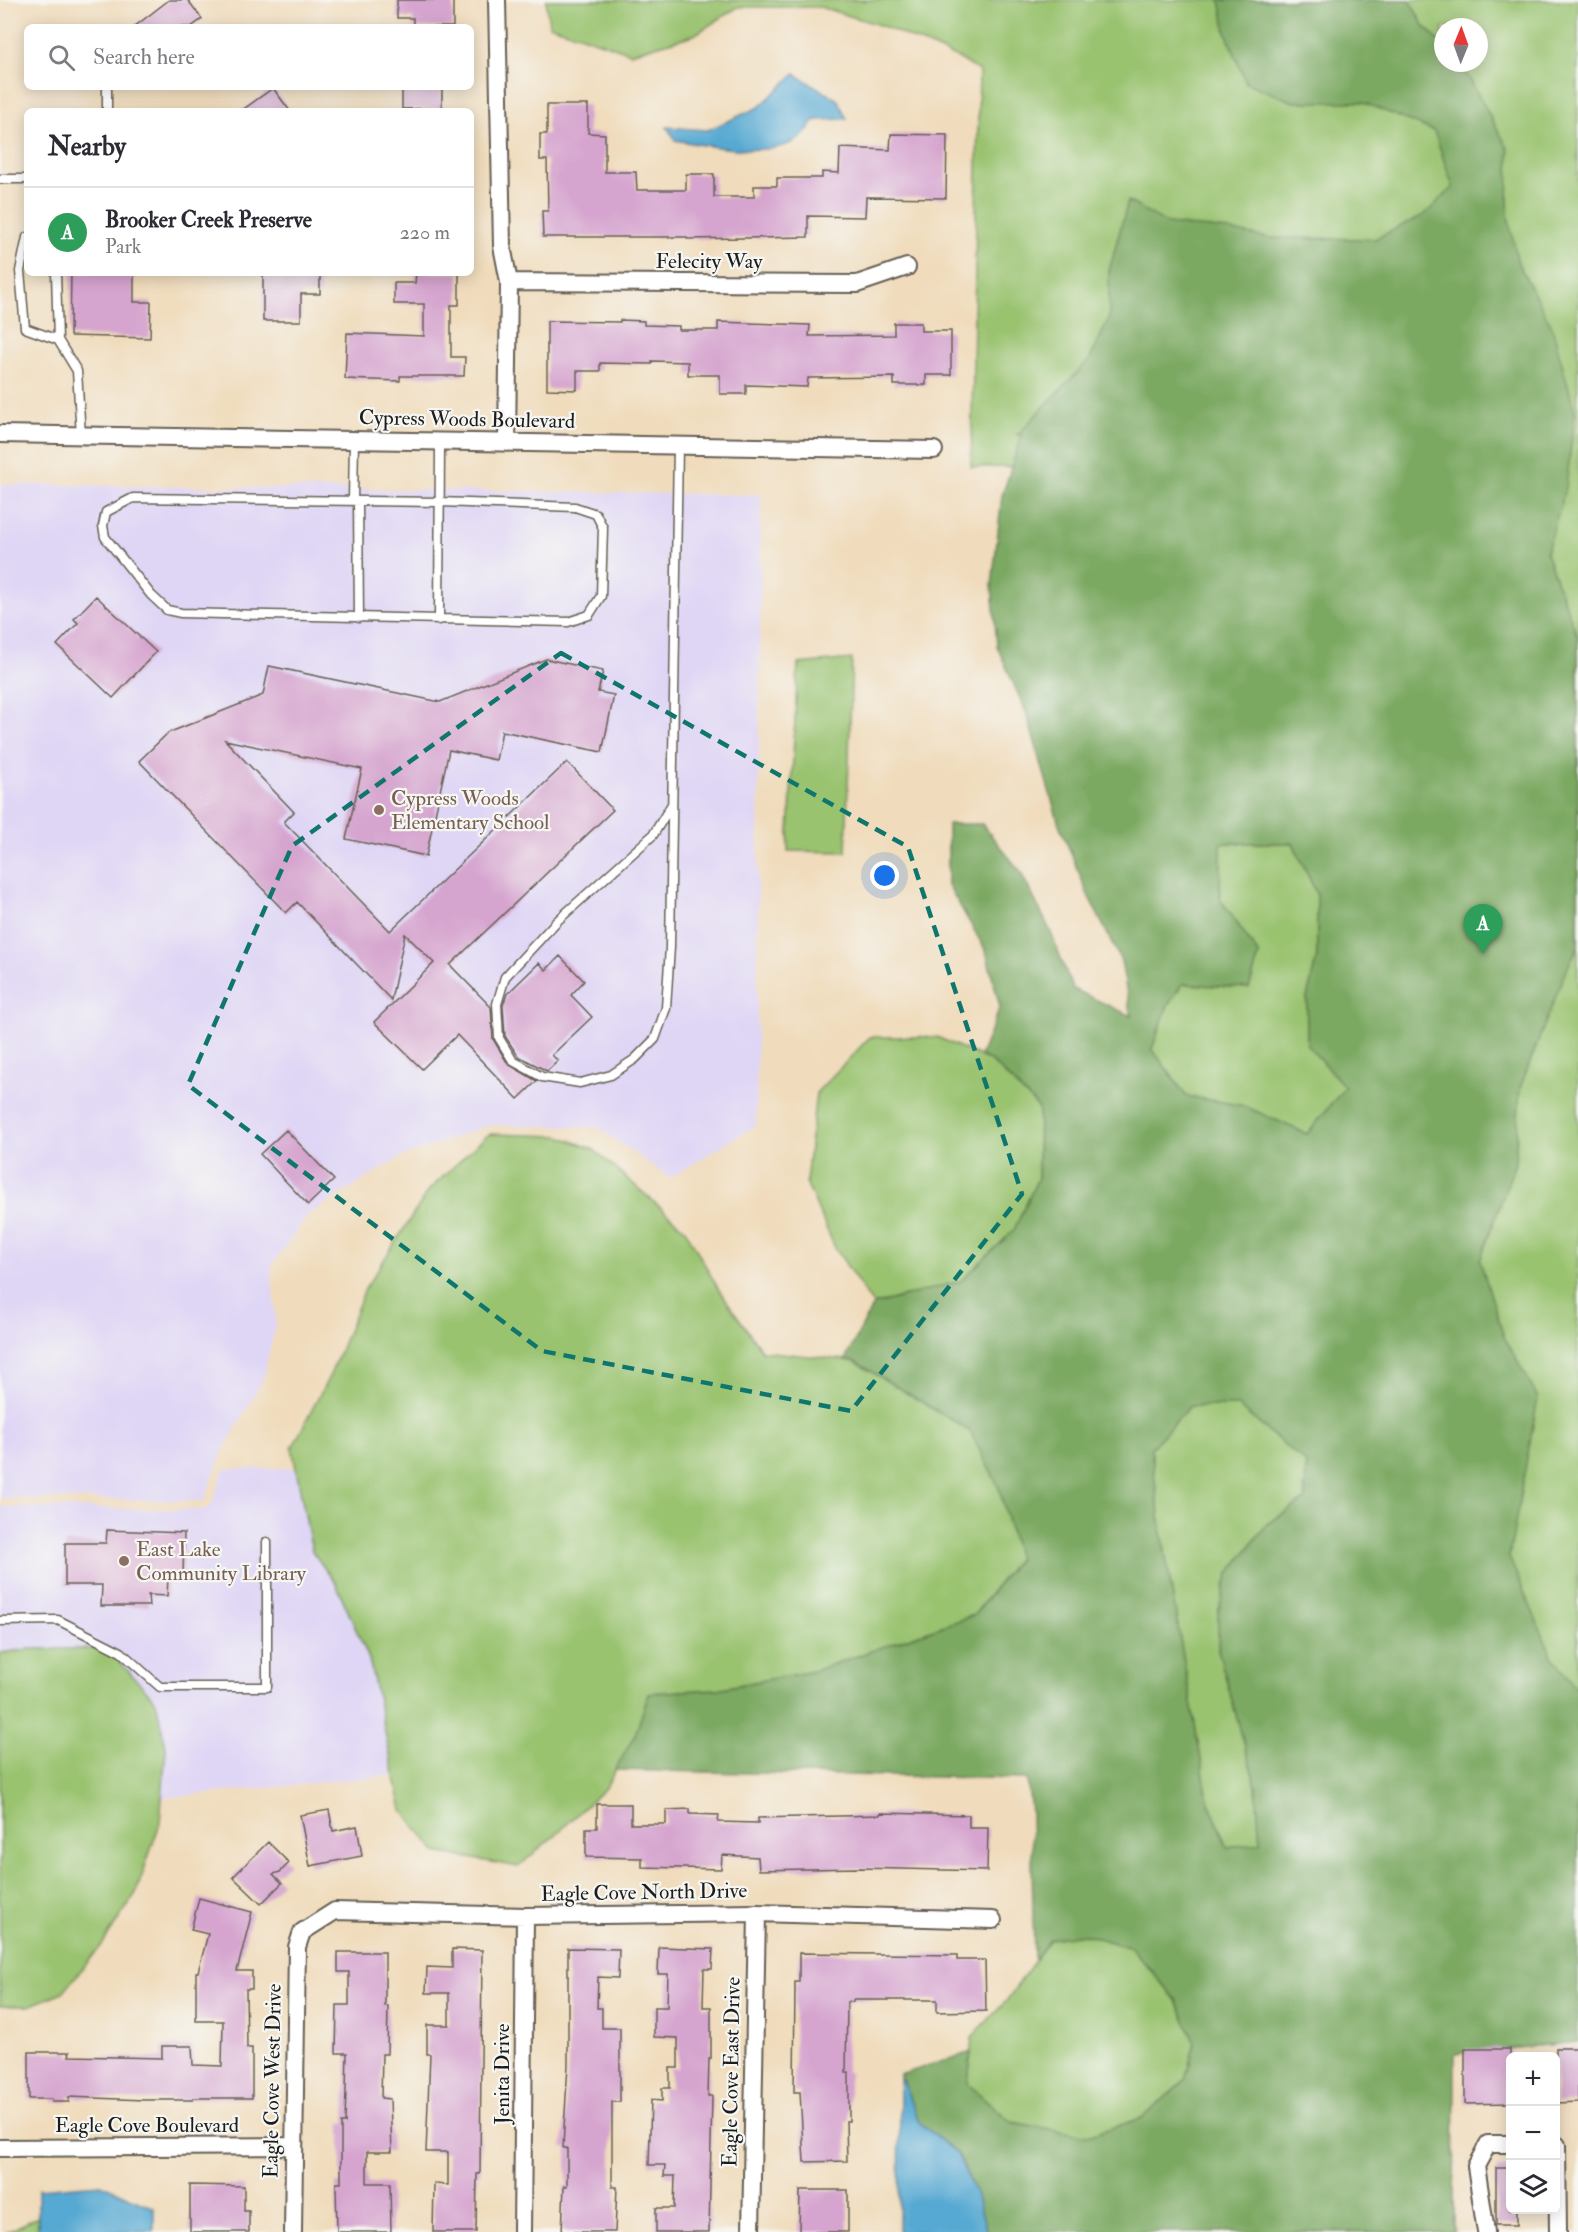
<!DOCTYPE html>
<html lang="en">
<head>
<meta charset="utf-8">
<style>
  :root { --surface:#fff; --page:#f7f7f7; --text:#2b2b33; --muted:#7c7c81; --line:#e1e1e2; --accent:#1f6fb2 }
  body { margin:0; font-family:"IM FELL Double Pica",serif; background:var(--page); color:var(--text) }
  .controls { position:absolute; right:18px; bottom:18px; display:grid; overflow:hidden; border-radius:9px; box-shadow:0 3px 15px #0003 }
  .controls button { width:54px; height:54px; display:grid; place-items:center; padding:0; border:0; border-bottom:2px solid var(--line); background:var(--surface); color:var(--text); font:30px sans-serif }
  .compass { position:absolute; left:1434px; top:18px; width:54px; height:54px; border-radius:50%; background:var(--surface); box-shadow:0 3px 15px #0003; rotate:1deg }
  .you { position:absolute; left:885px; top:876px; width:21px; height:21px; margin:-15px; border:4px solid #fff; border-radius:50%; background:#1a73e8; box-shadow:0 0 0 9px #1a73e833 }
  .badge { display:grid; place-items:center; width:39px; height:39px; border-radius:50%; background:var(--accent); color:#fff; font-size:20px; font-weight:700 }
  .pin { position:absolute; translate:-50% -50px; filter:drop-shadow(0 2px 3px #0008) }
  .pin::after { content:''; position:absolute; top:32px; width:21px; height:18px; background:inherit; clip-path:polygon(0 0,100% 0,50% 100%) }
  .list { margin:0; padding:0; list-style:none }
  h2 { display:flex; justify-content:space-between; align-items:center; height:78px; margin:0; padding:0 24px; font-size:26px }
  h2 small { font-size:20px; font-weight:400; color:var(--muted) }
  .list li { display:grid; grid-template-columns:39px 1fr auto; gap:18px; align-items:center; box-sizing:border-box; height:90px; padding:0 24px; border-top:2px solid var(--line) }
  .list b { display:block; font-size:22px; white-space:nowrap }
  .list p { margin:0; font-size:20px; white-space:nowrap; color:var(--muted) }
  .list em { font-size:20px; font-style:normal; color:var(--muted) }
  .icon { flex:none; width:33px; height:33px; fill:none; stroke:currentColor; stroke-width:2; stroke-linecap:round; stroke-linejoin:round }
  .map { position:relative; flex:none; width:1578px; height:2232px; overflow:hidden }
  .search { position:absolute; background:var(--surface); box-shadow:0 3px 15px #0003; left:24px; top:24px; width:450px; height:66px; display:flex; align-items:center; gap:15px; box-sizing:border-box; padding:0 21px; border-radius:9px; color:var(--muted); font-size:22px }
  .panel { position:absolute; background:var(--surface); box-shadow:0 3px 15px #0003; left:24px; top:108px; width:450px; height:168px; border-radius:9px }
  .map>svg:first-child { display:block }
  .built { fill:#dfd5f5 }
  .green { fill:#9ac36f; stroke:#5b7046; stroke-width:1.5; fill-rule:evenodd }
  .forest { fill:#7ba962; stroke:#4c623f; stroke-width:1.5; fill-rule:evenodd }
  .water { fill:#57a9d2; stroke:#3a6277; stroke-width:1.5 }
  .building { fill:#d6a5cf }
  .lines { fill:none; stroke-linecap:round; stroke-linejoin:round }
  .lane-casing { stroke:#665f54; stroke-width:11 }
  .street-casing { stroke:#665f54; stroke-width:20 }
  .lane { stroke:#fff; stroke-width:8 }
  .street { stroke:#fff; stroke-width:16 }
  .marked { fill:none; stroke:#0f766e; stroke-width:4.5; stroke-dasharray:12 8; stroke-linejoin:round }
  .education-dot { fill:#8d6e63; stroke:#f6f6f2; stroke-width:2 }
  .labels { text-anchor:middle; stroke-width:4.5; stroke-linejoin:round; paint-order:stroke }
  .street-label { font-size:21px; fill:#1c1c1c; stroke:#f6f6f2 }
  .education-label { font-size:21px; fill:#785e54; stroke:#f6f6f2; text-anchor:start }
</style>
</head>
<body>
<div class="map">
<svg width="1578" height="2232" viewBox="0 0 1578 2232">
  <rect width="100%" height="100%" fill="#f6f6f2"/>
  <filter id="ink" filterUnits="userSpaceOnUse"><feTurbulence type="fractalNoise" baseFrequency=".0167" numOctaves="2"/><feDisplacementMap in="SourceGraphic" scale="12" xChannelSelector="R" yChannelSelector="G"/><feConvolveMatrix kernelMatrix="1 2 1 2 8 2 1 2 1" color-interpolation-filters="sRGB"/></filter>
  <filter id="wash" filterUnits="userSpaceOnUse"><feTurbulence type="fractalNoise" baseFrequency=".008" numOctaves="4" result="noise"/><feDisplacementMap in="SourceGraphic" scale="24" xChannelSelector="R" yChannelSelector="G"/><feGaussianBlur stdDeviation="1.35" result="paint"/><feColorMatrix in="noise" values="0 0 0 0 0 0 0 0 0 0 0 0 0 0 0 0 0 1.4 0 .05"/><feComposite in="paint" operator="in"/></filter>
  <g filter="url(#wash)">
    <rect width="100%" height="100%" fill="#f0dcbc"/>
    <path class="built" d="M0 484 761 495 756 1125 670 1178 597 1127 490 1125 401 1157 309 1214 271 1266 276 1322 263 1379 221 1455 204 1501 0 1498Z
      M296 1468 312 1551 336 1584 369 1659 394 1775 162 1798 166 1748 31 1649 0 1653V1507L204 1510 212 1504 224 1469Z"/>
    <path class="green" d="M546 0H1578V1884L1424 1443 1397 468 971 467 979 71 960 59 883 26 820 7H738L694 35 631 53 549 25ZM1443 27H1479V63H1443Z
      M852 659 846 852 788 851 798 664Z
      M1221 843H1293L1317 895V956L1307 998V1045L1346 1087 1307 1134 1244 1106 1186 1096 1152 1049 1167 1007 1182 983 1249 988 1259 955 1220 899Z
      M870 1037H937L991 1061 1039 1108 1038 1178 1014 1230 961 1281 873 1305 835 1248 806 1182 816 1093Z
      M491 1134 559 1136 593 1149 685 1229 719 1290 762 1351 854 1361 970 1431 999 1488 1018 1558 974 1615 814 1671 717 1689 650 1693 635 1735 606 1787 562 1829 518 1867 436 1852 402 1810 369 1659 336 1584 312 1551 292 1448 331 1373 365 1289 429 1190 485 1137Z
      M1190 1406H1238L1306 1463 1305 1500 1267 1524 1228 1575 1218 1650 1256 1786 1261 1843 1227 1847 1208 1800 1160 1523 1151 1448Z
      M31 1649H108L156 1701 166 1748 160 1823 136 1893 102 1945 63 1992 29 2006H0V1653Z
      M1084 1934 1132 1948 1176 2000 1195 2043 1185 2080 1142 2118 1088 2136 1011 2122 968 2084 972 2037 1007 2000 1050 1939Z
      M38 2217V2232H6L9 2231Z"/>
    <path class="forest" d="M1220 0H1410L1422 23 1443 46V63H1458L1465 71 1509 150 1508 216 1518 263 1552 327 1575 412 1566 487 1546 553 1578 638V946L1564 975 1520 1088 1515 1163 1480 1261 1504 1337 1538 1398 1509 1557 1552 1656 1578 1690V2042L1455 2054 1454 2232H987L977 2197 958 2154 919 2122 900 2075 971 2052 968 2084 1011 2122 1088 2136 1142 2118 1185 2080 1195 2043 1176 2000 1132 1948 1084 1934 1050 1939 1034 1961 1031 1812 1027 1779 615 1770 635 1735 649 1693 717 1689 814 1671 974 1615 1018 1559 999 1488 970 1431 854 1361 845 1360 873 1305 961 1281 1014 1230 1038 1178 1039 1108 991 1061 980 1056 1000 1007 986 951 948 885V824H982L1020 871 1049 928 1073 989 1131 1016 1121 961 1088 895 1059 824 1026 712 997 646 992 585 1002 496 1022 435H1017L1090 359 1109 318V271L1128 201 1168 224 1221 229 1269 238 1375 239 1424 215 1453 187 1434 131 1362 102H1294L1246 83 1226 32ZM1221 843H1293L1317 895V956L1307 998V1045L1345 1087 1307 1134 1244 1106 1186 1096 1152 1049 1167 1007 1182 984 1249 988 1259 955 1220 899ZM1190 1406H1238L1306 1463 1305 1500 1267 1524 1228 1575 1218 1613V1650L1256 1786 1260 1843 1227 1847 1208 1800 1160 1523 1151 1448Z"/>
    <path class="water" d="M795 74 838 100 847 119 816 120C811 126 806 133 800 138 773 159 707 146 675 140L667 127 708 130 759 107Z
      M900 2075 919 2122 957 2154 977 2197 987 2232H899Z
      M101 2184 154 2208V2232H38V2189Z"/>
    <g id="blocks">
      <path class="building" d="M169 0H188L202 19 191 27H134Z
        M397 0H453V27H413V18H397Z
        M402 87H442V108L402 109Z
        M273 88 290 111H241Z
        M547 105H588V133L605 134V172H636L637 190H686V174H714V197H754V186H777V178H822V172L839 173 840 148 890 150 891 134 947 135 946 198 866 197 865 217 808 216V237L687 239V237H543L542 211H548L547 160H540V134H547Z
        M71 273H134V302H151L150 338 70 336Z
        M263 273H320V294H301V321H263Z
        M416 273H459V305H451V357H465L464 376H400V381L345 379 347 333 424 336V304H394V283H415Z
        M620 320 644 321V325L679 326V330H718V322L810 325 809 336 894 335V323H921V331H951V375H926V385H894V377L808 378 807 387 746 385V394H720V375H688V362L652 361V364L600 363V371H577V390L547 389V321L620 322Z
        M96 596 156 652 113 698 57 645 78 623 74 619Z
        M546 659 603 671 598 692 614 695 602 752 502 731 496 760 449 750 426 856 346 839 362 769 225 740 294 812 284 822 390 931 567 762 613 810 450 965 491 1007 493 1039 508 1064 537 1081 518 1099 457 1035 422 1069 374 1022 434 963 405 934 391 1000 297 902 286 913 139 761 168 733 263 695 269 666 440 702Z
        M560 956 584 981 571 995 592 1017 552 1055 558 1061 547 1071 518 1056 505 1036 503 1005 507 994 539 963 546 970Z
        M286 1130 334 1180 308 1205 260 1154Z
        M107 1530 184 1533 183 1579 168 1578 167 1596 148 1595 149 1606H101L102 1585H65V1543H106Z
        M597 1804H631V1824H666V1810L690 1809V1814L719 1815 718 1822 758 1823V1818L880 1815V1813L969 1815V1828H988L987 1871 858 1868 759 1870 758 1857 722 1855 721 1869 642 1867V1858L586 1857V1828H597Z
        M329 1810 333 1831 357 1826 362 1856 310 1866 300 1815Z
        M268 1842 289 1863 280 1872 273 1874 282 1883 261 1904 233 1877Z
        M199 1898 252 1912 237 1971H252V1989H246L247 2048H252V2098H193V2100H144L69 2097V2102H52V2099H29V2052H70L69 2056 162 2058V2046H192L193 2065 222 2066 223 2021H196V1972H198L208 1934 191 1930Z
        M659 1947 713 1949 712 1969H704L703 2007H711V2059H709L708 2096H712L709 2232H656V2208H674L675 2176H664L665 2165H649L651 2100 662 2101V2088H670V2068H678V2038L654 2037V2007H667L668 1974H658Z
        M568 1948 619 1949 618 1978 598 1977 597 2008H602V2028H620V2102H612V2187H617L615 2232H562L564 2186H567V2148H563L564 2128 568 2065Z
        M452 1949 482 1950 480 2174H477L476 2232H433L434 2184 448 2185V2152H426L430 2054H427V2025H449V1993H426L427 1967 452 1968Z
        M338 1952H385V2006H388L387 2054H382L381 2098 390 2099 392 2152H367V2183H390L391 2232H337L336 2183H341V2123H345L347 2053H336L337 2005H349V1972H338Z
        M799 1953 957 1955V1960H985L986 2011 937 2012V2000H853V2002H847L846 2072H849V2121H846L847 2161 804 2162 800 2092H794L795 1982H799Z
        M1556 2048H1578V2102L1556 2103Z
        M1465 2049H1510V2103L1465 2104Z
        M1496 2168H1510V2210H1517V2225H1496Z
        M190 2185 244 2186V2211H249V2232H190Z
        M800 2190H848V2232H799Z"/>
    </g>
  </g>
  <g filter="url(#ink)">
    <use href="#blocks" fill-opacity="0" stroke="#665f54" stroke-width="1.5"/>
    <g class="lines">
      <defs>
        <path id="lane" d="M107 87V111
          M0 179H27
          M27 237 20 271 25 328 58 340
          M56 273 58 340 77 371 81 436
          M133 498 440 502 575 507 596 514 603 528 601 596 589 615 568 622 181 613 167 610 151 595 105 537 103 526 106 512Z
          M353 501 354 440
          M358 501 359 618
          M439 620 440 442
          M672 804 653 835 557 921 505 977 497 1004 499 1038 513 1061 542 1077 580 1083 611 1075 635 1059 655 1039 666 1008 670 947 678 446
          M0 1621 58 1620 121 1652 160 1687H267V1542"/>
        <path id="street" d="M497 0 502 246 509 282 507 443
          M509 282 857 284 907 267
          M0 434 934 450
          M1556 2145H1557L1558 2232
          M0 2148 294 2146
          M293 2232 297 1947 302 1932 335 1911 525 1916 757 1913 993 1920
          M522 2232 525 1916
          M751 2232 757 1913
          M1486 2232 1476 2166 1488 2144H1510"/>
      </defs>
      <use href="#lane" class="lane-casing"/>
      <use href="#street" class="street-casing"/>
      <use href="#lane" class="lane"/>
      <use href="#street" class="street"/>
    </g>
  </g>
  <path class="marked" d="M561 653 908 847 1022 1194 851 1411 542 1351 188 1085 292 846Z"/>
  <g class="education-dot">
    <circle cx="379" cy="810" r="6"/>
    <circle cx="124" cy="1561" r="6"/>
  </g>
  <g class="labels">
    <g class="street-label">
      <text x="709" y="268">Felecity Way</text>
      <text transform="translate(467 419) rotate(1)" y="7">Cypress Woods Boulevard</text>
      <text transform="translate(644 1892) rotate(-1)" y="7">Eagle Cove North Drive</text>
      <text transform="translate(731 2072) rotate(-89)" y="7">Eagle Cove East Drive</text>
      <text transform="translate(502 2074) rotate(-90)" y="7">Jenita Drive</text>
      <text transform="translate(272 2081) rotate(-89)" y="7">Eagle Cove West Drive</text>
      <text x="147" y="2132">Eagle Cove Boulevard</text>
    </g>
    <g class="education-label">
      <text x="391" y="805">Cypress Woods<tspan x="391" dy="24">Elementary School</tspan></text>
      <text x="136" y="1556">East Lake<tspan x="136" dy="24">Community Library</tspan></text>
    </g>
  </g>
</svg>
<div class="controls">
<button>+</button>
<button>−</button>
<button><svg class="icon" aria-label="layers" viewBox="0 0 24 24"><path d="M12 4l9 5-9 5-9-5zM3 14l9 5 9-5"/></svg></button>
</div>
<svg class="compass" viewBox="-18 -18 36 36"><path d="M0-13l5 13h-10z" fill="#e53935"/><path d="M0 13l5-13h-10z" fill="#7c7c81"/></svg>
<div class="you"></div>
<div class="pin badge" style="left:1483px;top:954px;background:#2e9e5b">A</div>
<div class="search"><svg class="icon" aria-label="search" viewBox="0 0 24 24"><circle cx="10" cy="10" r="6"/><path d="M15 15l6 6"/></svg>Search here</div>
<section class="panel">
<h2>Nearby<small></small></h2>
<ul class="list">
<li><span class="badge" style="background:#2e9e5b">A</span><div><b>Brooker Creek Preserve</b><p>Park</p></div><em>220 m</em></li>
</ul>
</section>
</div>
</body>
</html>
